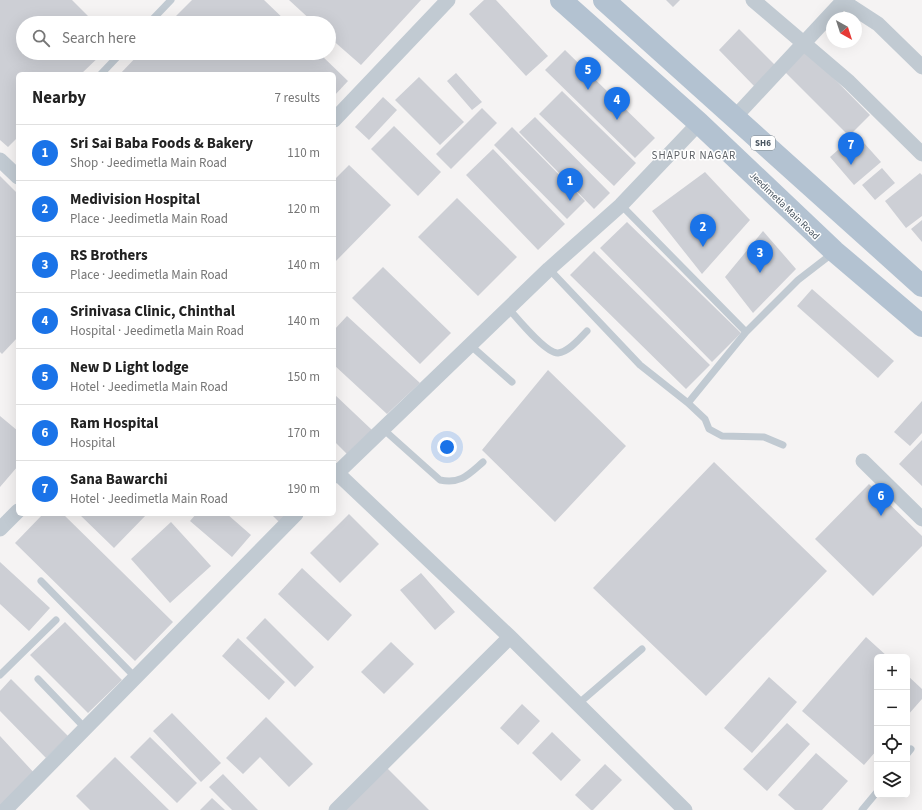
<!DOCTYPE html>
<html lang="en">
<head>
<meta charset="utf-8">
<style>
  :root { --surface:#fff; --page:#f2f2f2; --text:#222; --muted:#767676; --line:#e0e0e0; --accent:#1a73e8 }
  body { margin:0; font-family:"Source Sans 3",sans-serif; background:var(--page); color:var(--text) }
  .controls { position:absolute; right:12px; bottom:12px; display:grid; overflow:hidden; border-radius:6px; box-shadow:0 4px 16px #0002 }
  .controls button { width:36px; height:36px; display:grid; place-items:center; padding:0; border:0; border-bottom:1px solid var(--line); background:var(--surface); color:var(--text); font:20px sans-serif }
  .compass { position:absolute; left:826px; top:12px; width:36px; height:36px; border-radius:50%; background:var(--surface); box-shadow:0 4px 16px #0002; rotate:141deg }
  .you { position:absolute; left:447px; top:447px; width:14px; height:14px; margin:-10px; border:3px solid #fff; border-radius:50%; background:#1a73e8; box-shadow:0 0 0 6px #1a73e833 }
  .badge { display:grid; place-items:center; width:26px; height:26px; border-radius:50%; background:var(--accent); color:#fff; font-size:13px; font-weight:700 }
  .pin { position:absolute; translate:-50% -33px; filter:drop-shadow(0 1px 2px #0008) }
  .pin::after { content:''; position:absolute; top:21px; width:14px; height:12px; background:inherit; clip-path:polygon(0 0,100% 0,50% 100%) }
  .list { margin:0; padding:0; list-style:none }
  h2 { display:flex; justify-content:space-between; align-items:center; height:52px; margin:0; padding:0 16px; font-size:17px }
  h2 small { font-size:13px; font-weight:400; color:var(--muted) }
  .list li { display:grid; grid-template-columns:26px 1fr auto; gap:12px; align-items:center; box-sizing:border-box; height:56px; padding:0 16px; border-top:1px solid var(--line) }
  .list b { display:block; font-size:15px; white-space:nowrap }
  .list p { margin:0; font-size:13px; white-space:nowrap; color:var(--muted) }
  .list em { font-size:13px; font-style:normal; color:var(--muted) }
  .icon { flex:none; width:22px; height:22px; fill:none; stroke:currentColor; stroke-width:2; stroke-linecap:round; stroke-linejoin:round }
  .map { position:relative; flex:none; width:922px; height:810px; overflow:hidden }
  .search { position:absolute; background:var(--surface); box-shadow:0 4px 16px #0002; left:16px; top:16px; width:320px; height:44px; display:flex; align-items:center; gap:10px; box-sizing:border-box; padding:0 14px; border-radius:22px; color:var(--muted); font-size:15px }
  .panel { position:absolute; background:var(--surface); box-shadow:0 4px 16px #0002; left:16px; top:72px; width:320px; height:444px; border-radius:6px }
  .map>svg:first-child { display:block }
  .building { fill:#cdcfd5 }
  .lines { fill:none; stroke-linecap:round; stroke-linejoin:round }
  .service { stroke:#c1cad2; stroke-width:7 }
  .minor { stroke:#c1cad2; stroke-width:15 }
  .primary { stroke:#b3c2d1; stroke-width:22 }
  .labels { text-anchor:middle; stroke-width:3; stroke-linejoin:round; paint-order:stroke }
  .shield { fill:#fff; stroke:#808990; stroke-width:1 }
  .shield-label { font-size:9px; font-weight:bold; fill:#4a5661 }
  .street-label { font-size:10px; fill:#4a5661; stroke:#fff }
  .neighbourhood-label { font-size:11px; letter-spacing:1px; fill:#5f6368; stroke:#fff }
</style>
</head>
<body>
<div class="map">
<svg width="922" height="810" viewBox="0 0 922 810">
  <rect width="100%" height="100%" fill="#f5f3f3"/>
  <path class="building" d="M0 0H72L95 23H23V53H103L81 74H18V137L8 147 0 140Z
    M192 0H264L288 23H169Z
    M289 0H421L361 65 329 37V23H314Z
    M484 0H496L548 56 526 76 469 14Z
    M666 0H680L673 7Z
    M739 29 776 66 755 87 719 50Z
    M804 48 870 115 849 136 783 70Z
    M565 50 655 138 635 158 545 70Z
    M140 53H319L348 81 334 96V74H120Z
    M456 73 482 102 472 110 447 81Z
    M419 77 464 122 440 145 395 100Z
    M562 91 636 163 614 186 539 114Z
    M383 97 397 110 369 140 355 127Z
    M482 108 497 123 451 169 436 154Z
    M535 117 610 193 594 209 519 132Z
    M394 126 441 172 418 196 371 149Z
    M512 127 585 201 567 219 494 145Z
    M856 134 881 162 854 185 830 157Z
    M493 149 565 224 538 250 466 175Z
    M349 165 391 205 335 262 334 260V180Z
    M882 168 895 183 875 200 862 185Z
    M705 172 750 220 702 274 652 211Z
    M920 173 922 175V216L906 228 885 201Z
    M0 176 18 194V337L2 354 0 352Z
    M457 198 517 257 478 296 418 237Z
    M922 220V242L911 229Z
    M627 222 741 333 712 362 600 248Z
    M763 231 796 269 753 313 725 277Z
    M594 251 710 365 686 389 570 275Z
    M383 267 451 333 420 364 352 298Z
    M812 289 894 361 878 378 797 306Z
    M347 316 420 383 387 414 334 365V330Z
    M548 370 626 446 555 522 482 450Z
    M334 394 372 430 347 454 334 441Z
    M922 401V433L910 446 894 432Z
    M0 416 18 431V466L0 487Z
    M922 440V486L899 464Z
    M714 462 827 571 706 696 593 588Z
    M869 484 922 536V546L873 596 815 539Z
    M43 514H63L173 622 135 661 15 543Z
    M79 514H147L114 548Z
    M196 514H227L251 535 232 557 190 521Z
    M271 514H288L279 522Z
    M349 514 379 544 340 583 310 553Z
    M171 522 211 566 170 603 131 559Z
    M0 562 50 608 29 631 0 604Z
    M302 568 352 615 328 641 278 594Z
    M421 573 455 612 435 630 400 590Z
    M265 618 314 667 295 687 246 638Z
    M65 622 122 680 88 713 30 655Z
    M866 637 888 657H877V750L864 765 802 711Z
    M238 638 285 682 269 700 222 656Z
    M391 642 414 664 384 694 361 672Z
    M907 675 922 689V699L907 716Z
    M769 677 797 702 752 753 724 728Z
    M11 679 68 736 46 758 0 711V691Z
    M522 704 540 721 518 745 500 728Z
    M172 713 221 763 201 782 153 731Z
    M266 717 313 764 289 787 260 757 243 774 226 758Z
    M787 723 810 744 767 791 743 769Z
    M552 732 581 760 561 781 532 753Z
    M0 736 36 775 0 810Z
    M150 737 197 783 177 803 130 757Z
    M816 753 848 781 822 810H795L778 795Z
    M115 757 169 810H90L76 796Z
    M605 764 622 780 593 810H591L575 795Z
    M385 766 429 810H341Z
    M223 774 258 810H232L209 787Z
    M212 798 225 810H200Z"/>
  <g class="lines">
    <path class="service" d="M149 23 171 0
      M101 74 121 53
      M621 205 746 332 688 403 705 419 709 429 722 436 764 437 783 445
      M549 269 640 365 688 403
      M508 308C517 318 546 354 558 353 569 352 580 338 587 331
      M746 332 798 280 833 253
      M470 345 512 382
      M383 429 440 480C461 484 468 475 483 462
      M41 581 135 677
      M0 675 56 620
      M38 679 85 728
      M578 704 642 649
      M907 754 911 749
      M862 810 877 792"/>
    <path class="minor" d="M753 0 849 82 922 154
      M841 0 878 24 922 67
      M735 117 843 1
      M334 120 448 0
      M0 160 18 177
      M863 461 922 519
      M334 470 510 637 685 810
      M334 476 549 269 621 205 699 123
      M0 529 18 511
      M5 810 296 514
      M336 810 510 637"/>
    <path class="primary" d="M561 0 699 123 834 251 922 326
      M604 0 922 286"/>
  </g>
  <g class="labels">
    <rect class="shield" x="751" y="136" width="24" height="14" rx="3"/>
    <g class="shield-label">
      <text x="763" y="146">SH6</text>
    </g>
    <g class="street-label">
      <text transform="translate(785 205) rotate(44)" y="4">Jeedimetla Main Road</text>
    </g>
    <g class="neighbourhood-label">
      <text x="694" y="159">SHAPUR NAGAR</text>
    </g>
  </g>
</svg>
<div class="controls">
<button>+</button>
<button>−</button>
<button><svg class="icon" aria-label="locate" viewBox="0 0 24 24"><circle cx="12" cy="12" r="6"/><path d="M12 2v4M12 18v4M2 12h4M18 12h4"/></svg></button>
<button><svg class="icon" aria-label="layers" viewBox="0 0 24 24"><path d="M12 4l9 5-9 5-9-5zM3 14l9 5 9-5"/></svg></button>
</div>
<svg class="compass" viewBox="-18 -18 36 36"><path d="M0-13l5 13h-10z" fill="#e53935"/><path d="M0 13l5-13h-10z" fill="#767676"/></svg>
<div class="you"></div>
<div class="pin badge" style="left:570px;top:201px">1</div>
<div class="pin badge" style="left:703px;top:247px">2</div>
<div class="pin badge" style="left:760px;top:273px">3</div>
<div class="pin badge" style="left:617px;top:120px">4</div>
<div class="pin badge" style="left:588px;top:90px">5</div>
<div class="pin badge" style="left:881px;top:516px">6</div>
<div class="pin badge" style="left:851px;top:165px">7</div>
<div class="search"><svg class="icon" aria-label="search" viewBox="0 0 24 24"><circle cx="10" cy="10" r="6"/><path d="M15 15l6 6"/></svg>Search here</div>
<section class="panel">
<h2>Nearby<small>7 results</small></h2>
<ul class="list">
<li><span class="badge">1</span><div><b>Sri Sai Baba Foods &amp; Bakery</b><p>Shop · Jeedimetla Main Road</p></div><em>110 m</em></li>
<li><span class="badge">2</span><div><b>Medivision Hospital</b><p>Place · Jeedimetla Main Road</p></div><em>120 m</em></li>
<li><span class="badge">3</span><div><b>RS Brothers</b><p>Place · Jeedimetla Main Road</p></div><em>140 m</em></li>
<li><span class="badge">4</span><div><b>Srinivasa Clinic, Chinthal</b><p>Hospital · Jeedimetla Main Road</p></div><em>140 m</em></li>
<li><span class="badge">5</span><div><b>New D Light lodge</b><p>Hotel · Jeedimetla Main Road</p></div><em>150 m</em></li>
<li><span class="badge">6</span><div><b>Ram Hospital</b><p>Hospital</p></div><em>170 m</em></li>
<li><span class="badge">7</span><div><b>Sana Bawarchi</b><p>Hotel · Jeedimetla Main Road</p></div><em>190 m</em></li>
</ul>
</section>
</div>
</body>
</html>
